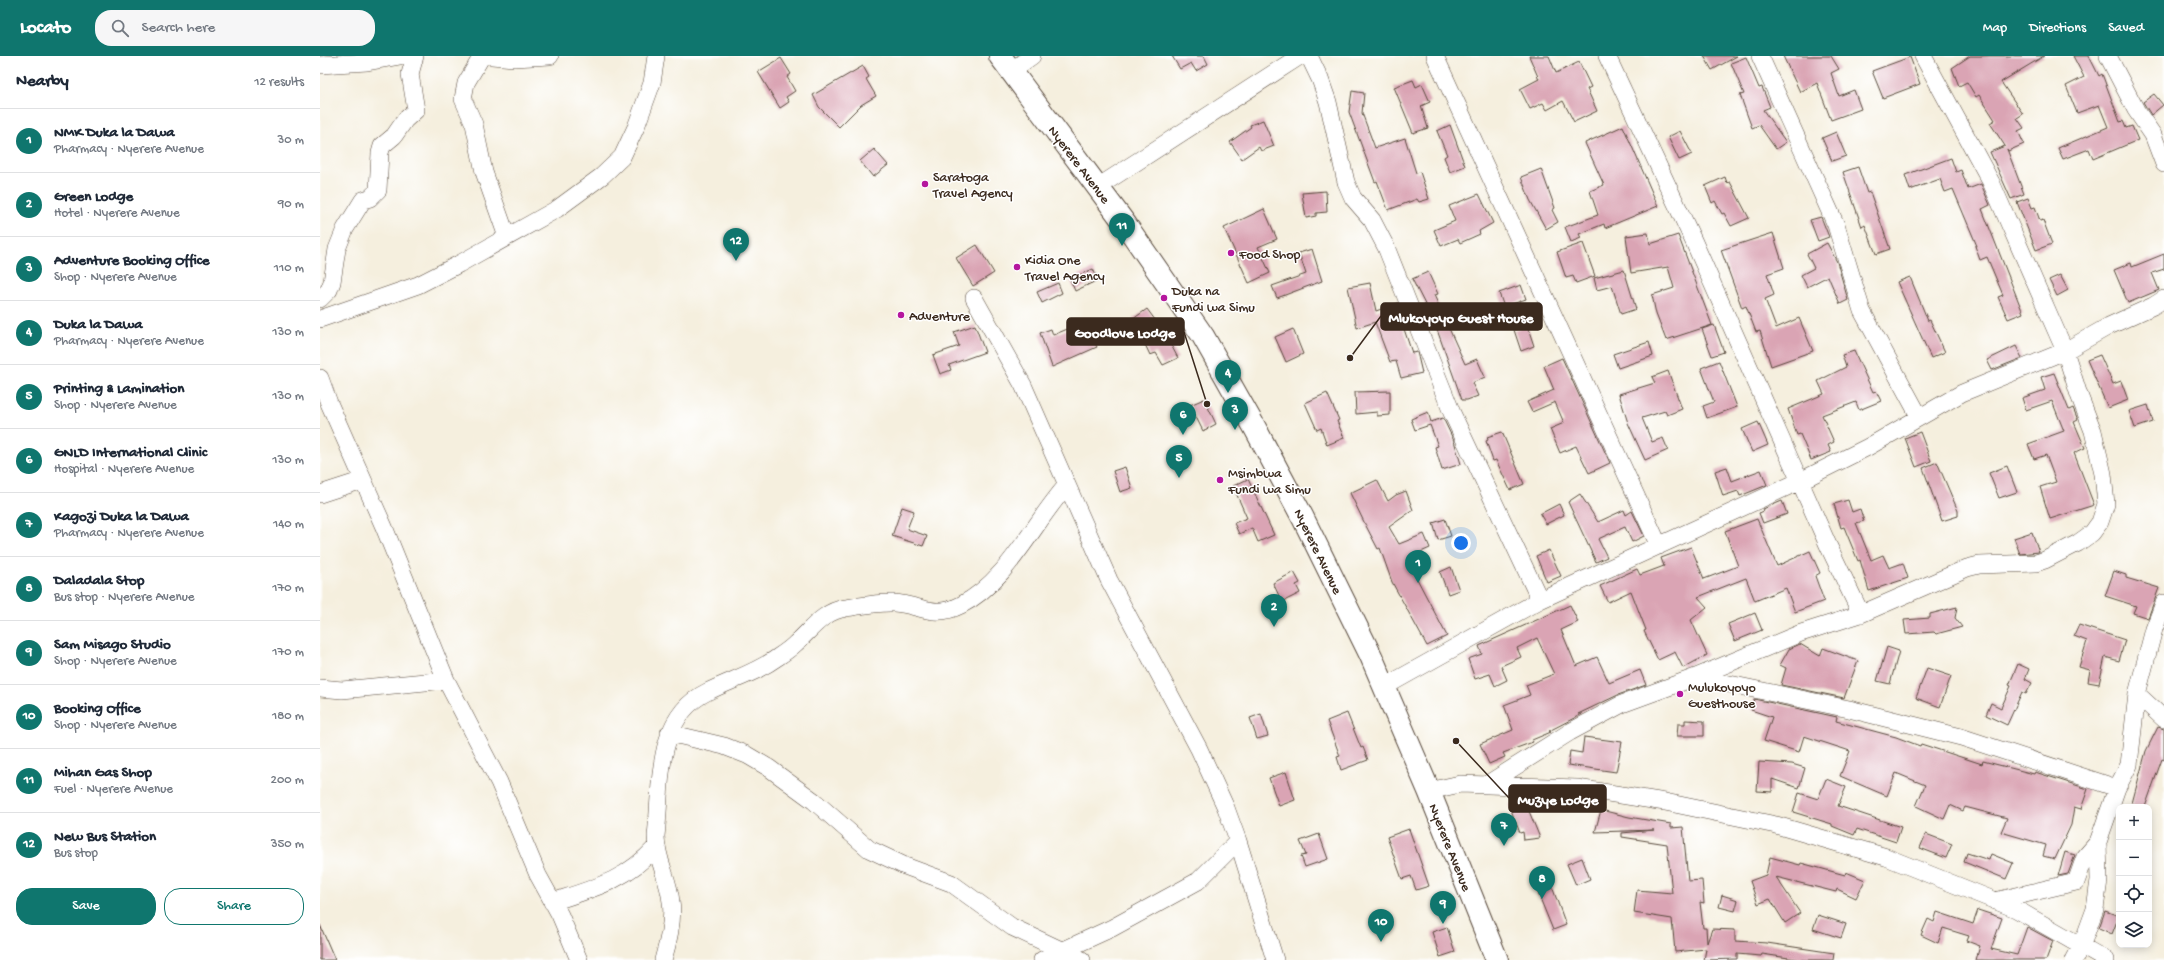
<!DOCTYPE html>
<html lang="en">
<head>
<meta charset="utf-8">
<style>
  :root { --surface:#fff; --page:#f6f6f7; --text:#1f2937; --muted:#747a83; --line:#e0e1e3; --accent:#0f766e }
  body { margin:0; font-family:"Gochi Hand",sans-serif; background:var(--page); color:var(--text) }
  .controls { position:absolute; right:12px; bottom:12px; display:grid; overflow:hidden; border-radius:8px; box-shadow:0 2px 10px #0003 }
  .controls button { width:36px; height:36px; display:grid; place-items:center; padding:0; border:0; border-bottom:1px solid var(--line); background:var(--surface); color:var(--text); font:20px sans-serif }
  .you { position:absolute; left:1141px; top:487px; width:14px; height:14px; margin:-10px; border:3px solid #fff; border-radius:50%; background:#1a73e8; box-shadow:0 0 0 6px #1a73e833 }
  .badge { display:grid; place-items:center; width:26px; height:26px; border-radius:50%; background:var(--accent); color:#fff; font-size:13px; font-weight:700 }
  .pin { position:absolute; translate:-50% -33px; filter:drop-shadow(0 1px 2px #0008) }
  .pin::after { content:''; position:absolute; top:21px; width:14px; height:12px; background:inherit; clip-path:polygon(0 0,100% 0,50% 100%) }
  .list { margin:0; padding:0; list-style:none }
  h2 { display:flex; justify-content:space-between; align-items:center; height:52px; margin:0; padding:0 16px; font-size:17px }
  h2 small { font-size:13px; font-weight:400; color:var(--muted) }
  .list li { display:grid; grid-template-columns:26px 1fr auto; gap:12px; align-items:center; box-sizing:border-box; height:64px; padding:0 16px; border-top:1px solid var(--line) }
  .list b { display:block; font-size:15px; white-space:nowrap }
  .list p { margin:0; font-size:13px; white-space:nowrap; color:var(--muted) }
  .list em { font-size:13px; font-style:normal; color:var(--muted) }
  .actions { display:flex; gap:8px; padding:12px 16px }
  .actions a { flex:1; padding:9px 0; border:1px solid var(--accent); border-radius:16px; text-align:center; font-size:14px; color:var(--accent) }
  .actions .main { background:var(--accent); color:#fff }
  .icon { flex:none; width:22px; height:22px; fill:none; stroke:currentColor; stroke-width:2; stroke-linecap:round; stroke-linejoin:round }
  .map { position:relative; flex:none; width:1844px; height:904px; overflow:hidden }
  header { display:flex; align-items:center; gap:24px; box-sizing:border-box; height:56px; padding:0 20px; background:var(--accent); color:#fff }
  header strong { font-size:19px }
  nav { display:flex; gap:22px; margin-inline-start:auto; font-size:14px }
  .search { width:280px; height:36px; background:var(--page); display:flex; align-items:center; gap:10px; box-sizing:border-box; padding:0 14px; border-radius:16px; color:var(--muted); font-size:15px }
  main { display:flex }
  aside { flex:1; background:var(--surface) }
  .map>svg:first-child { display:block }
  .building { fill:#daa4b4 }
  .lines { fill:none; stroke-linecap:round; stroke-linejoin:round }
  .minor-casing { stroke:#57483b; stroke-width:18 }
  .primary-casing { stroke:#57483b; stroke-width:24 }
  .minor { stroke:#fff; stroke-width:17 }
  .primary { stroke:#fff; stroke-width:22 }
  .poi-dot { fill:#b5179e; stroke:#fff; stroke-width:1.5 }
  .labels { text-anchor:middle; stroke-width:3; stroke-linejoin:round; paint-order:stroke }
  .street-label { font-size:14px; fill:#3b2a1e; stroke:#fff }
  .poi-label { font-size:14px; fill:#3b2a1e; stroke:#fff; text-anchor:start }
  .leader { fill:none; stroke:#3b2a1e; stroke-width:1.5 }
  .callout-dot { fill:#3b2a1e; stroke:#fff; stroke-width:1.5 }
  .callout { fill:#3b2a1e; stroke:#3b2a1e; stroke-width:1.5 }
  .callout-label { font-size:15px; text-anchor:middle; font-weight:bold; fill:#fff }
</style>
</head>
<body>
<header>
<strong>Locato</strong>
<div class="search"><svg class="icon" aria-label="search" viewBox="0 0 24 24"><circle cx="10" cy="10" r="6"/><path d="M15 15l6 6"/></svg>Search here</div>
<nav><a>Map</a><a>Directions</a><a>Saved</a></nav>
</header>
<main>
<aside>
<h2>Nearby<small>12 results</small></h2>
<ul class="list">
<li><span class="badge">1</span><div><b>NMK Duka la Dawa</b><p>Pharmacy · Nyerere Avenue</p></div><em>30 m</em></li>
<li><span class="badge">2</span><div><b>Green Lodge</b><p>Hotel · Nyerere Avenue</p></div><em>90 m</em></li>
<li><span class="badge">3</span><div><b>Adventure Booking Office</b><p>Shop · Nyerere Avenue</p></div><em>110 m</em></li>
<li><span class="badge">4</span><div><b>Duka la Dawa</b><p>Pharmacy · Nyerere Avenue</p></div><em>130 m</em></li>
<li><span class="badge">5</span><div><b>Printing &amp; Lamination</b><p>Shop · Nyerere Avenue</p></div><em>130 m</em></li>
<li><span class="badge">6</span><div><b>GNLD International Clinic</b><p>Hospital · Nyerere Avenue</p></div><em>130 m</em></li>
<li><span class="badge">7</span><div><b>Kagozi Duka la Dawa</b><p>Pharmacy · Nyerere Avenue</p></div><em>140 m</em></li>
<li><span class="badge">8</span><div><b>Daladala Stop</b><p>Bus stop · Nyerere Avenue</p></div><em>170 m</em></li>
<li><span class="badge">9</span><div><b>Sam Misago Studio</b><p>Shop · Nyerere Avenue</p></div><em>170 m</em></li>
<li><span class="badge">10</span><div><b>Booking Office</b><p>Shop · Nyerere Avenue</p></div><em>180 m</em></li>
<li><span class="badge">11</span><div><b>Mihan Gas Shop</b><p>Fuel · Nyerere Avenue</p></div><em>200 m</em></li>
<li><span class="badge">12</span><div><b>New Bus Station</b><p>Bus stop</p></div><em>350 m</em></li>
</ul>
<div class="actions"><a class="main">Save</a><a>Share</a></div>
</aside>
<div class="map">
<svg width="1844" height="904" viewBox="0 0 1844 904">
  <rect width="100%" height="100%" fill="#fff"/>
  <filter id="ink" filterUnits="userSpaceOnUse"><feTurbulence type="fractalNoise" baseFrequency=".025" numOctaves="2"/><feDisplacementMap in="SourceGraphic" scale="8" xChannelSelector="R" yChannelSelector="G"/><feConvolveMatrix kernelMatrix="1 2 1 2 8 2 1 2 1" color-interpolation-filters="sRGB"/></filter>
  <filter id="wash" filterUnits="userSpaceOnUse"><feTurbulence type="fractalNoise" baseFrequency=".012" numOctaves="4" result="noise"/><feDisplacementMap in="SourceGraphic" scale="16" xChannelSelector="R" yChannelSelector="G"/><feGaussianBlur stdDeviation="0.9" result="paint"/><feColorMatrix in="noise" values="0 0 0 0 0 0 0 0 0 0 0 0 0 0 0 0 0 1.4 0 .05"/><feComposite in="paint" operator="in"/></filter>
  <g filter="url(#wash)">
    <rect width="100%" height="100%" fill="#f5efde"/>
    <g id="blocks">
      <path class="building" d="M852 0H884L888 8 876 15 871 7 860 13Z
        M1209 0H1229L1236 17 1259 6 1271 31 1267 33 1277 55 1254 66 1243 45 1227 54 1223 47 1210 53 1200 33 1219 23Z
        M1384 0H1417L1392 14Z
        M1463 0H1511L1519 13 1511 17 1519 40 1534 34 1541 53 1511 64 1497 27 1480 36Z
        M1650 0H1724L1681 26 1703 58 1697 62 1704 72 1698 75 1704 88 1688 95 1687 93 1704 138 1691 143 1670 96 1685 90 1670 67 1675 64 1659 39 1656 41 1647 26 1639 30 1632 12Z
        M1753 0H1769L1779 20 1782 18 1800 66 1803 65 1806 72 1812 70 1818 84 1773 103 1769 93 1743 103 1738 92 1788 71 1779 49 1757 57 1746 30 1764 21Z
        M1426 1 1439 32 1442 31 1450 51 1443 54 1466 86 1456 93 1439 69 1432 72 1420 39 1424 38 1411 7Z
        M1590 1 1600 28 1563 42 1552 15Z
        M461 2 471 18 467 21 475 35 466 41 469 46 460 52 438 16Z
        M543 10 549 21 546 23 556 40 541 49 519 71 499 51 493 39Z
        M1093 24 1096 31 1102 28 1110 46 1101 50 1108 72 1093 77 1074 31Z
        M1032 35 1044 37 1042 57 1055 92 1085 82 1096 117 1100 116 1109 143 1099 146 1097 143 1068 154 1057 125 1055 126 1029 56Z
        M1834 38 1843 49 1831 59 1823 46Z
        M943 64 954 90 941 95 939 91 922 103 910 86 931 71 930 69Z
        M1130 69 1145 110 1130 116 1124 101 1127 99 1117 75Z
        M1303 70 1338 150 1285 172 1284 168 1259 178 1261 182 1251 186 1245 171 1278 159 1270 135 1284 129 1265 87Z
        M1360 75 1372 98 1359 104 1348 81Z
        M1516 76 1526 100 1512 105 1502 82Z
        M554 93 568 109 553 121 540 105Z
        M1631 102 1636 116 1641 114 1648 133 1661 128 1670 149 1662 153 1703 257 1688 263 1678 241 1683 239 1667 201 1660 204 1655 190H1657L1633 133 1625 136 1620 123 1590 134 1585 119Z
        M1538 111 1547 137 1550 136 1570 193 1556 198 1545 169 1542 171 1523 116Z
        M1221 113 1235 152 1232 154 1238 166 1226 173 1210 144 1201 121Z
        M1405 121 1407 127 1410 126 1429 162 1411 170 1404 157 1402 158 1395 145 1392 147 1385 130Z
        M1006 135 1007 156 996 157V160L986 162 982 137Z
        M1159 138 1173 167 1159 175 1160 178 1140 187 1138 183 1121 190 1114 174 1135 165 1129 150Z
        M1708 142 1712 152 1715 151 1720 165 1723 164 1732 188 1716 194 1697 146Z
        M944 153 957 183 938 191 950 217 929 227 904 172Z
        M1501 161 1509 181 1498 185 1490 164Z
        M1328 177 1330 188 1358 179 1392 269 1346 284 1336 258 1332 239 1354 232 1348 211 1311 217 1306 180Z
        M1453 177 1464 212 1447 218 1454 239 1445 243 1456 272 1479 262 1493 295 1451 310 1440 275 1436 276 1426 250 1422 252 1401 194Z
        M1263 187 1275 220 1256 227 1253 220 1246 222 1237 196Z
        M1507 187 1517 206 1528 244 1520 248 1508 220 1487 231 1481 219 1494 212 1487 198Z
        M657 189 674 217 653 230 636 202Z
        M992 193 1002 225 957 242 952 230 986 218 979 197Z
        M1844 198V213L1832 217 1839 234 1808 247 1794 214 1811 207 1812 211Z
        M773 213 778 224 755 235 750 223Z
        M1304 214 1316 253 1301 258 1292 230 1277 234 1274 222Z
        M1108 216 1118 238 1114 239 1145 308 1157 303 1165 321 1152 327 1158 340 1147 344H1142L1115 268 1092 223Z
        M1740 219 1748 234 1737 240 1729 224Z
        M1590 221 1608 265 1610 264 1625 296 1611 302 1577 226Z
        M738 227 742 237 722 247 717 236Z
        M1050 227 1056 255 1078 247 1083 260 1080 261 1092 297 1097 296 1102 317 1081 322 1076 305 1070 306 1055 266 1037 272 1028 231Z
        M1201 229 1206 243 1184 251 1179 237Z
        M827 253 844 276 858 302 843 309 836 297 830 299 813 263Z
        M767 265 769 269 779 265 786 280 774 285 777 291 732 311 720 277 731 273 733 279Z
        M655 269 665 296 629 309 631 314 620 318 613 299 639 290 634 276Z
        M1207 269 1214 290 1201 295 1194 274Z
        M1394 269 1404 296 1392 300 1382 273Z
        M973 273 983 298 966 306 955 281Z
        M1329 286 1333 300 1298 312 1293 298Z
        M1696 290 1702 302 1672 314 1667 304Z
        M1534 295 1553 336 1556 335 1561 345 1539 354 1536 346 1502 359 1514 386 1508 389 1511 396 1491 404 1480 378 1477 379 1468 353 1504 338 1498 325 1526 311 1522 299Z
        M1780 299 1793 328 1801 325 1808 344 1788 352 1767 304Z
        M1242 302 1290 407 1269 417 1256 390 1240 397 1230 373 1244 367 1235 346 1212 356 1207 346 1234 334 1224 310Z
        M1399 305 1417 351 1387 362 1383 350 1394 346 1381 312Z
        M1348 315 1362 353 1347 359 1345 355 1322 362 1332 386 1343 382 1348 394 1325 404 1308 367 1299 338 1335 327 1332 321Z
        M1734 317 1749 354 1753 352 1758 364 1754 366 1765 392 1754 397 1774 449 1730 463 1720 431 1736 426 1726 399 1714 403 1708 388 1744 375 1732 345 1706 354 1702 342 1725 334 1721 321Z
        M1070 335V359L1057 360V356L1036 358 1035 336Z
        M1007 337 1019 364 1017 365 1024 382 1007 389 1001 372 997 374 985 347Z
        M884 343 896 368 883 375 870 349Z
        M1828 349 1833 366 1815 372 1809 355Z
        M1108 356 1111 366 1123 362 1134 385 1141 408 1122 414 1115 391 1118 390 1110 369 1095 374 1091 363Z
        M1438 366 1448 389 1432 396 1422 373Z
        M1182 376 1204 428 1190 434 1176 404 1173 405 1166 385 1168 384 1167 381Z
        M1600 376 1611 405 1596 411 1585 382Z
        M1617 406 1638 455V460L1622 465 1603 412Z
        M1687 410 1697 436 1679 442 1669 417Z
        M805 411 812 432 800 436 793 415Z
        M1407 411 1412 425 1441 414 1447 429 1420 440 1418 435 1403 440 1395 415Z
        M928 423 954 479 938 486 932 472 919 478 914 467 927 462 913 430Z
        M1057 424 1068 445 1076 439 1086 435 1093 454 1069 471 1079 488 1104 478 1110 492 1094 499 1100 517 1095 519 1127 580 1107 590 1072 526 1060 492 1058 493 1045 468 1030 437Z
        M1260 438 1278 466 1304 454 1306 459 1312 455 1324 480 1312 486 1305 471 1278 483 1287 501 1276 506 1248 446Z
        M1528 444 1532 456 1540 453 1544 465 1536 467 1551 504 1563 499 1569 512 1583 507 1588 522 1549 535 1540 504 1538 505 1524 471 1521 472 1514 448Z
        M1462 445 1467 458 1443 467 1439 457 1444 455 1443 453Z
        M1239 448 1244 459 1226 468 1220 458Z
        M582 451 594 455 587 473 607 480 603 490 572 480Z
        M1125 463 1131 480 1118 484 1113 467Z
        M1437 463 1457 510 1490 495 1500 517 1495 520 1504 545 1475 556 1466 532 1435 545 1426 522 1378 541 1387 551 1371 564 1387 599 1363 612 1355 596 1338 604 1324 575 1326 574 1311 535 1288 546 1280 530 1317 513 1320 519 1344 510 1341 502 1371 491 1384 523 1418 510 1405 475Z
        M1712 476 1719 496 1700 498 1694 482Z
        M1229 494 1241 520 1227 526 1216 500Z
        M1131 511 1139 534 1128 538 1120 516Z
        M1794 515 1806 519V522L1839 532 1828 562 1813 557 1816 550 1785 540Z
        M974 516 980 527 976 529 980 537 962 546 953 527Z
        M1250 549 1258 566 1241 574 1256 610 1277 601 1289 627 1320 614 1326 629 1298 639 1258 658H1262L1229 675 1231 676 1212 684 1213 686 1183 697 1185 701 1169 708 1160 688 1193 674 1184 649 1210 639 1206 629 1234 618 1217 582 1197 592 1201 601 1181 610 1187 624 1175 630 1170 618 1155 623 1148 603 1162 598 1159 590Z
        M1637 551 1635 562 1642 571 1616 578 1614 576 1586 578 1584 564 1610 562V558Z
        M1435 557 1442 574 1415 585 1408 568Z
        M1759 569 1805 584 1799 605 1785 601 1779 628 1768 626 1770 614 1759 611 1767 585 1754 580Z
        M1480 588 1500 600 1503 592 1538 605 1524 642 1461 629 1466 612 1460 609 1469 593Z
        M1567 591 1579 595 1570 628 1557 625Z
        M1698 608 1709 613 1705 623 1712 627 1706 638 1702 636 1687 669 1666 659 1671 647 1681 652 1691 630 1689 629Z
        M1607 612 1631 620 1620 651 1596 642Z
        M1434 643 1517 661 1516 665 1576 681 1600 690 1601 688 1662 708 1663 705 1714 718 1715 716 1768 733 1761 753 1754 751 1751 769 1735 803 1723 800 1726 789 1681 776 1687 762 1645 751 1643 755 1630 749 1624 763 1596 750 1605 729 1576 717 1567 740 1520 720 1530 695 1484 680 1479 696 1444 685 1452 661 1431 654Z
        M1027 657 1041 692 1043 691 1048 704 1021 714 1017 701 1020 700 1007 665Z
        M941 658 948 680 937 683 930 662Z
        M1365 664 1384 665V680H1357L1358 668H1365Z
        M1838 671 1844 673V704L1842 703 1825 751H1811L1826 695Z
        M1264 681 1302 686 1296 716 1248 709 1250 695 1262 697Z
        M1439 706 1472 708 1485 712 1479 732 1452 723V736L1437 735Z
        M966 716 975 744 959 750 949 722Z
        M1506 723 1526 731 1518 750 1581 771 1576 786 1537 773 1534 779 1512 770V768L1473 756 1479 737 1498 743Z
        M1204 743 1220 782 1204 784 1203 776 1200 777 1189 749Z
        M1281 754 1309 761 1351 768V772L1363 771 1368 825 1382 824 1384 847 1380 846 1383 872H1386L1387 887 1392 873 1415 874V885L1447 887 1514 897 1513 904H1482L1442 898 1441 900 1417 898V903L1384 904 1386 893 1355 896 1352 863 1314 857 1317 834 1352 837 1347 788 1302 781V777L1334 774 1275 776Z
        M1089 773 1109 830 1096 834 1091 820 1082 823 1067 781Z
        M999 778 1008 803 985 811 981 800 986 799 980 785Z
        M1606 778 1632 788 1626 802 1600 792Z
        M1745 796 1755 799 1748 818 1738 820Z
        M1647 797 1669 804 1671 798 1693 807 1686 823 1644 806Z
        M1450 801 1480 809 1481 807 1525 819 1526 816 1545 824 1536 842 1517 833 1516 836 1456 821 1480 857 1465 867 1450 843 1438 848 1430 825 1446 819Z
        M1262 802 1270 823 1256 829 1247 808Z
        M1226 814 1246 869 1233 874 1211 820Z
        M1402 839 1418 844 1415 855 1399 851Z
        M1658 854 1682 862 1671 893 1697 899 1707 871 1733 885 1726 904H1656L1660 890 1647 885 1649 880 1623 872 1618 887 1601 879 1608 863 1614 866 1617 856 1653 868Z
        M1785 855 1799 860 1792 878 1779 872Z
        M1498 859 1526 868 1521 882 1493 873Z
        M0 869 15 904H0Z
        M1127 871 1135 896 1120 901 1112 876Z"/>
    </g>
  </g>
  <g filter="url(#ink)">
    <use href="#blocks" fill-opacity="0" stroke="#57483b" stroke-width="1"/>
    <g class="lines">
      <defs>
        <path id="minor" d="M162 0 146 27 143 43 154 68 164 116 187 181
          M172 0 194 2 230 0
          M989 0 1000 23 1008 46 1026 126 1033 142 1052 164 1066 191 1132 357 1220 544
          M1115 0 1339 490
          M1287 0 1374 186 1508 489 1541 558
          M1440 0 1516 169 1542 255 1599 360
          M1788 0 1816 54 1833 79 1844 108
          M0 9 47 6 80 0
          M691 15 712 0
          M778 131 980 0
          M654 242 703 329 789 524 879 693 906 752 918 785 955 904
          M0 243 9 234 12 226 17 193 25 173 43 144 50 142 58 134 60 97 62 90 74 80 85 64 96 54 90 18 95 0
          M0 263 98 229 139 208 237 153 282 120 302 101 316 71 332 27 336 0
          M0 322 9 347 64 471 126 624 179 726 218 819 240 859 259 904
          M0 438 43 424
          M1376 621 1529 653 1641 681 1797 732
          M1064 631 1220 544 1480 425 1548 391 1642 337 1745 295 1789 270 1833 250 1844 243
          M0 632 22 634 126 624
          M1817 638 1844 663
          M349 677 404 690 427 699 449 712 494 745 549 793 585 810 631 827 692 871 762 904
          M1166 729 1250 676 1302 648 1376 621 1481 577 1541 558 1647 512 1659 509 1716 507 1725 504 1758 487 1772 477 1780 466 1786 448 1783 418 1773 375 1759 339 1745 295 1671 126 1603 0
          M1109 735 1140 728 1257 732 1345 746 1456 769 1566 801 1696 853 1786 904
          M1675 845 1756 826 1765 801 1778 786
          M232 846C275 832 305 825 336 791
          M343 904C348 887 354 864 351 846 349 823 336 803 336 780 342 730 334 662 387 636 411 624 436 617 458 601 464 597 470 593 475 588 491 574 503 555 526 552 541 550 558 546 574 547 601 549 614 563 641 549 688 525 713 467 747 429
          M722 904 792 872 878 825 918 785
          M1754 904 1761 891 1775 853 1779 824 1778 786 1797 732 1809 709 1817 638 1834 573 1844 547"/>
        <path id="primary" d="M680 0 806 169 883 280 935 372 983 462 1051 600 1109 735 1177 904"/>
      </defs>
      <use href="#minor" class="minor-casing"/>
      <use href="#primary" class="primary-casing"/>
      <use href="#minor" class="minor"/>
      <use href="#primary" class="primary"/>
    </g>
  </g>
  <g class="poi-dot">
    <circle cx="605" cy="128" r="4"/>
    <circle cx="911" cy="197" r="4"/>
    <circle cx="697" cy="211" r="4"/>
    <circle cx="844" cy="242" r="4"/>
    <circle cx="581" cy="259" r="4"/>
    <circle cx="900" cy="424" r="4"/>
    <circle cx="1360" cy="638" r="4"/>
  </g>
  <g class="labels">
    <g class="street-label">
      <text transform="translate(760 108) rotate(53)" y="5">Nyerere Avenue</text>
      <text transform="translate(999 495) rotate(64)" y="5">Nyerere Avenue</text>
      <text transform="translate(1131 791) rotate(68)" y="5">Nyerere Avenue</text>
    </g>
    <g class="poi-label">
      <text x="613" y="125">Saratoga<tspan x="613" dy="16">Travel Agency</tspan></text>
      <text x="919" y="202">Food Shop</text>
      <text x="705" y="208">Kidia One<tspan x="705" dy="16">Travel Agency</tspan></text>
      <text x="852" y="239">Duka na<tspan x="852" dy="16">Fundi wa Simu</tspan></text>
      <text x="589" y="264">Adventure</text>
      <text x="908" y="421">Msimbwa<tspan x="908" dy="16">Fundi wa Simu</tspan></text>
      <text x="1368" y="635">Mulukoyoyo<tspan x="1368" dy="16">Guesthouse</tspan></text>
    </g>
  </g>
  <path class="leader" d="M1030 302L1061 260M887 348L864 276M1136 685L1189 742"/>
  <g class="callout-dot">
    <circle cx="1030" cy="302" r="4"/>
    <circle cx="887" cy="348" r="4"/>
    <circle cx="1136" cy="685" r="4"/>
  </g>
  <g class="callout">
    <rect x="1061" y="247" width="161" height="27" rx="4"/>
    <rect x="747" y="262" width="117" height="27" rx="4"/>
    <rect x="1189" y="729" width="97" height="27" rx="4"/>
  </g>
  <g class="callout-label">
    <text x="1141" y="266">Mlukoyoyo Guest House</text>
    <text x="805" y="281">Goodlove Lodge</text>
    <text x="1238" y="748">Muzye Lodge</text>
  </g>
</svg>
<div class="controls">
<button>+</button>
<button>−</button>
<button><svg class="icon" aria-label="locate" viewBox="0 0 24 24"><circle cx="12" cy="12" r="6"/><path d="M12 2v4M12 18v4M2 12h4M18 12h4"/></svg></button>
<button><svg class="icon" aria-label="layers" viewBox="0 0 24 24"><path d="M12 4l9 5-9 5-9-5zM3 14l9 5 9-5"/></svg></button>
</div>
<div class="you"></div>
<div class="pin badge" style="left:1098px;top:527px">1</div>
<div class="pin badge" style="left:954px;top:571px">2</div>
<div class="pin badge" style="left:915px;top:374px">3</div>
<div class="pin badge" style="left:908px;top:337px">4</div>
<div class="pin badge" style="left:859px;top:422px">5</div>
<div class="pin badge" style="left:863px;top:379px">6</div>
<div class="pin badge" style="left:1184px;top:790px">7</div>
<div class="pin badge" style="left:1222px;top:843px">8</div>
<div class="pin badge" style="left:1123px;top:868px">9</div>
<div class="pin badge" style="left:1061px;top:886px">10</div>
<div class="pin badge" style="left:802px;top:190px">11</div>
<div class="pin badge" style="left:416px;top:205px">12</div>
</div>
</main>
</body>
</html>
